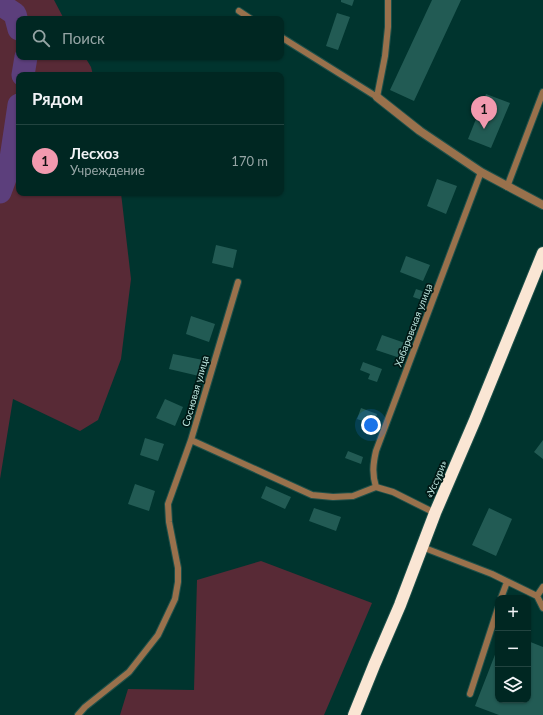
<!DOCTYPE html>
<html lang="ru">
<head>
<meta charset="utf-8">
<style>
  :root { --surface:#002722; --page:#0a2f2a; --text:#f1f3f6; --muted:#95a5a5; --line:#224440; --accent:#f29aaf }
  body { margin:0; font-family:Lato,sans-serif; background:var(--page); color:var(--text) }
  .controls { position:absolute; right:12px; bottom:12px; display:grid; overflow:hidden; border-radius:8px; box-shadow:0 1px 3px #0004 }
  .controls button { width:36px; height:36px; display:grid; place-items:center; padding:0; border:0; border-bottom:1px solid var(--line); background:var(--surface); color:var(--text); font:20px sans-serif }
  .you { position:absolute; left:371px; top:425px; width:14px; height:14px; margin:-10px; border:3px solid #fff; border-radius:50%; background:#1a73e8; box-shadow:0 0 0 6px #1a73e833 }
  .badge { display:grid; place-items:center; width:26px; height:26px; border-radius:50%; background:var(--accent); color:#111; font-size:13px; font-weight:700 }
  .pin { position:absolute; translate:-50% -33px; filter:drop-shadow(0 1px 2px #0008) }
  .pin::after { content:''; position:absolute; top:21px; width:14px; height:12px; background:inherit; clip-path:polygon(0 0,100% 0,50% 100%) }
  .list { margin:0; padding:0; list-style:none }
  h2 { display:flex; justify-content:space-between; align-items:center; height:52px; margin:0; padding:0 16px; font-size:17px }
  h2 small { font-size:13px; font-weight:400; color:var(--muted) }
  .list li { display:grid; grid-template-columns:26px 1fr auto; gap:12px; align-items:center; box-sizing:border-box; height:72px; padding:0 16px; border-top:1px solid var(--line) }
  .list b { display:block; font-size:15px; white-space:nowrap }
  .list p { margin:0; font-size:13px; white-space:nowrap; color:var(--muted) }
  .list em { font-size:13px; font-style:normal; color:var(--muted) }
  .icon { flex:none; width:22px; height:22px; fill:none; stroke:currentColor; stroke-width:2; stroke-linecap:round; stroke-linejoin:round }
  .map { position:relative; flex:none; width:543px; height:715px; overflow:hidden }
  .search { position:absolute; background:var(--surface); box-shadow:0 1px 3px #0004; left:16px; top:16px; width:268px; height:44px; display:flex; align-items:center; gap:10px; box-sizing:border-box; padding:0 14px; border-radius:8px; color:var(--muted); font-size:15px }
  .panel { position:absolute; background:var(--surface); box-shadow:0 1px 3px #0004; left:16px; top:72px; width:268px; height:124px; border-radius:8px }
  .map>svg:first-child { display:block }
  .green { fill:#582a36 }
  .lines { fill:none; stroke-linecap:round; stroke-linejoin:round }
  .river { stroke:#5c3f7c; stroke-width:23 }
  .building { fill:#225b54 }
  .lane-casing { stroke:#1e504a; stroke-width:8 }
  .street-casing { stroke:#1e504a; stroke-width:10 }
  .highway-casing { stroke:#1e504a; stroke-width:14 }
  .lane { stroke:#99714c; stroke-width:6 }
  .street { stroke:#99714c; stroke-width:8 }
  .highway { stroke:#fae6d4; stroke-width:12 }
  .labels { text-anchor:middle; stroke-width:3.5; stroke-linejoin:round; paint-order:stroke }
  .street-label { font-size:10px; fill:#bde6df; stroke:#001916 }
</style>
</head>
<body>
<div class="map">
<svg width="543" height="715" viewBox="0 0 543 715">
  <rect width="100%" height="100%" fill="#00342e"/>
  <path class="green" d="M0 0H54L64 19H19V57H85L91 67 93 75H19V193H121L131 279 121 359 98 420 80 431 13 399 0 479Z
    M261 561 372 603 324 715H120L128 689 194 690 197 580Z"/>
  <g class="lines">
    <path class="river" d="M0 4 15 14 19 29
      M23 75 26 57
      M0 192 10 165 19 105"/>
  </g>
  <path class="building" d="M341 0H354L352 6 341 2Z
    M432 0H461L414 101 390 90Z
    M337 13 350 17 338 50 326 46Z
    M486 94 510 103 491 148 468 139Z
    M437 179 457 186 446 214 427 206Z
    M216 245 237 250 233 268 212 263Z
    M406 256 430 265 423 281 400 272Z
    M416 289 425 292 422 300 413 297Z
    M191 316 215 324 209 342 186 334Z
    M382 335 405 343 400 358 376 350Z
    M173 354 203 360 199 376 169 369Z
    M363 362 382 369 377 382 368 379 370 374 360 370Z
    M165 399 183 407 175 426 156 418Z
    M361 408 377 414 374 425 357 419Z
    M145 438 164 444 158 461 140 455Z
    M543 440V459L534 452Z
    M348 451 363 457 361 464 345 458Z
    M135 484 155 491 149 511 128 504Z
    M266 486 291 497 285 509 261 498Z
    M314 508 341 517 336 531 309 521Z
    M489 508 512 519 496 556 472 545Z
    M528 641 543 647V715H499L475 706 498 647V700H528Z"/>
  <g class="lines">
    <defs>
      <path id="lane" d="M239 11 251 19
        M281 37 377 97 385 56 388 27V0
        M507 187 543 92
        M191 440 312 495 333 497 353 496 376 487 393 492 435 513
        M376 487C372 474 373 464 376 451L481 172
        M422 547 492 574 537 596 543 608
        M537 596 543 587
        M501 598 507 582
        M470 694 498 608
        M78 715 85 707 129 672 158 635 175 599 178 582V568L169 522 168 504 191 440 238 282"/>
      <path id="street" d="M377 97 420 131 481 172 543 205"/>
      <path id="highway" d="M354 715 375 663 400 605 435 513 475 420 543 253"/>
    </defs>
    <use href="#lane" class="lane-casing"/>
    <use href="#street" class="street-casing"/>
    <use href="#highway" class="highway-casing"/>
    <use href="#lane" class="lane"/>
    <use href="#street" class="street"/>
    <use href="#highway" class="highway"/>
  </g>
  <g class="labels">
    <g class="street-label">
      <text transform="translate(413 325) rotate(-69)" y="4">Хабаровская улица</text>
      <text transform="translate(195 391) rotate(-74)" y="4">Сосновая улица</text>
      <text transform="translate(436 479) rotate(-67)" y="4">«Уссури»</text>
    </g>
  </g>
</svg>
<div class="controls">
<button>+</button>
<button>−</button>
<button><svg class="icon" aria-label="layers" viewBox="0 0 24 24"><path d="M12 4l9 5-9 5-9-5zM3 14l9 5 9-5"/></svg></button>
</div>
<div class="you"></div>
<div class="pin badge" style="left:484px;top:129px">1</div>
<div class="search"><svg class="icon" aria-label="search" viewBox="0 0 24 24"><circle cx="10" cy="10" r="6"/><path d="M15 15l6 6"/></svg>Поиск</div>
<section class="panel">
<h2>Рядом<small></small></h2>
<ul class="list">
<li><span class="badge">1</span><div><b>Лесхоз</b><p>Учреждение</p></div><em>170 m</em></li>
</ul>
</section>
</div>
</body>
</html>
